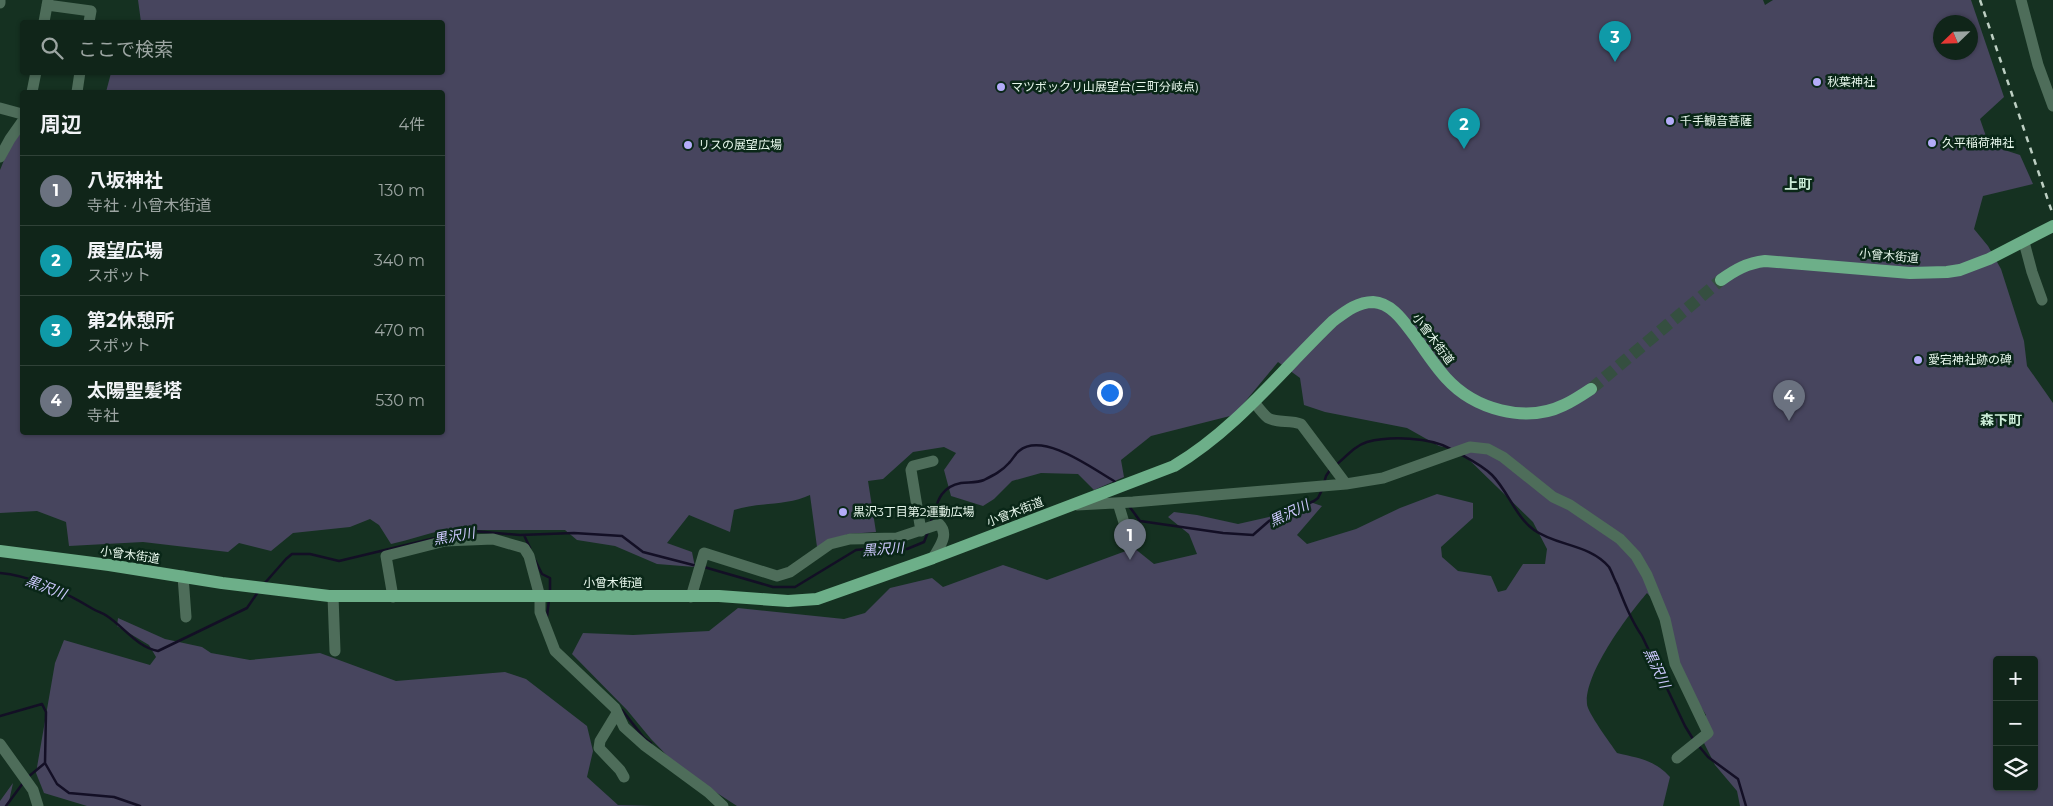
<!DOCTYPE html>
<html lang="ja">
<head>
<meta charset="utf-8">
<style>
  :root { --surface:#102519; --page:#192d22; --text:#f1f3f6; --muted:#9ca5a2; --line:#304238; --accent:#db2777 }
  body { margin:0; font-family:Montserrat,"Noto Sans JP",sans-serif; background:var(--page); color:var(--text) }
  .controls { position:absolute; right:15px; bottom:15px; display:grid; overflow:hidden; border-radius:5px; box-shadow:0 1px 4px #0004 }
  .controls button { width:45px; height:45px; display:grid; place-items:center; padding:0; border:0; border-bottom:1px solid var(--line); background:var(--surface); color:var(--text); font:25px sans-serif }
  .compass { position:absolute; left:1933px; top:15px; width:45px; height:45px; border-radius:50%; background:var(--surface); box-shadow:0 1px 4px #0004; rotate:247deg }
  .you { position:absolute; left:1109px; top:392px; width:18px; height:18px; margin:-12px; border:4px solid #fff; border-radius:50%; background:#1a73e8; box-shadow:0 0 0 8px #1a73e833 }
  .badge { display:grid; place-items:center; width:32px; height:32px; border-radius:50%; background:var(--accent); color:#fff; font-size:16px; font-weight:700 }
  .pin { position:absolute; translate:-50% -41px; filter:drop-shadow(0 1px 2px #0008) }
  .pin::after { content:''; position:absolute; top:26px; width:18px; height:15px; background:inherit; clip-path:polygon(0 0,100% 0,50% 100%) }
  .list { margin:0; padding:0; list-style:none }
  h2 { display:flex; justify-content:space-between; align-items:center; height:65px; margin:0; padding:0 20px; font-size:21px }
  h2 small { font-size:16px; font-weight:400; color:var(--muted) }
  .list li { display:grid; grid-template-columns:32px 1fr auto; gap:15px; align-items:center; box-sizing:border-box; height:70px; padding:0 20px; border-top:1px solid var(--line) }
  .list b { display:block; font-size:19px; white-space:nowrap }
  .list p { margin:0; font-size:16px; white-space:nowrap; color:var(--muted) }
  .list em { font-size:16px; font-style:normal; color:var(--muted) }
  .icon { flex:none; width:28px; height:28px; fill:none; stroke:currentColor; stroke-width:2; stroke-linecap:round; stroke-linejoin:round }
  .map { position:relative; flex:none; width:2053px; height:806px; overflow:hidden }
  .search { position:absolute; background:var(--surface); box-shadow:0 1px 4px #0004; left:20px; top:20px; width:425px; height:55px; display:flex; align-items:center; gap:12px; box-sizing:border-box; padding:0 18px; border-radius:5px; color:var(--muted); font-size:19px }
  .panel { position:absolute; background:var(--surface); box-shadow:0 1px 4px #0004; left:20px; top:90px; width:425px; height:345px; border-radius:5px }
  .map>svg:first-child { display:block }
  .green { fill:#47455e; fill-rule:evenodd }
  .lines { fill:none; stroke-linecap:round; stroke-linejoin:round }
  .stream { stroke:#130f25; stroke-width:2.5 }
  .major-tunnel { stroke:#354f40; stroke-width:12; stroke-dasharray:12 6; stroke-linecap:butt }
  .minor { stroke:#4e6d5a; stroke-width:11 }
  .major { stroke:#6daf89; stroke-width:12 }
  .rail { stroke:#bdcfc3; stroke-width:2.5; stroke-dasharray:6 6; stroke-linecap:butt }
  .poi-dot { fill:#b4acf9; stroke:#0a2718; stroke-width:2 }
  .labels { text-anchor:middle; stroke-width:5; stroke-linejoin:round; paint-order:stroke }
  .poi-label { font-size:12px; fill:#e8f8ed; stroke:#0a2718; text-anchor:start }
  .street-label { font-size:12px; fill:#e8f8ed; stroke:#0a2718 }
  .neighbourhood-label { font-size:14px; font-weight:bold; fill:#cbecd7; stroke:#0a2718 }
  .water-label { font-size:14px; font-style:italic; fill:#cdc9fe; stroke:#0a2718 }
</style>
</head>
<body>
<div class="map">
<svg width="2053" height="806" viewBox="0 0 2053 806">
  <rect width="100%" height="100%" fill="#153121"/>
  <path class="green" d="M138 0H1763L1765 5 1773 0H1971L2004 97 1980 119 1989 145 2020 155 2033 184 1983 196 1974 229 1988 246 2001 269 2024 341 2027 366 2053 403V806H1740L1737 791 1715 765 1704 743 1706 715 1672 661 1669 618 1647 593C1628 615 1584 674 1587 704 1587 712 1611 744 1617 753 1638 758 1655 760 1670 777L1663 806H737L680 769 651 739 627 710 572 654 583 633 633 635 709 631 738 608 844 619 865 613 890 588 932 578 943 587 1003 565 1047 580 1134 548 1154 564 1197 554 1189 534 1168 517 1174 512 1197 515 1238 524 1269 517 1301 499 1322 506 1297 535 1307 544 1356 529 1400 508 1437 494 1473 503V518L1441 547 1442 557 1458 571 1491 576 1498 592 1506 590 1523 564H1545L1547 549 1533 522 1459 450 1439 446 1407 428 1325 412 1304 405 1300 378 1278 362 1234 415 1151 436 1121 460 1124 477 1094 490 1078 474 1041 473 1012 481 994 499 983 506 951 496 944 470 956 453 944 447 913 452 883 479 868 481 876 532 848 534 817 547 810 495C787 506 759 502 734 510L730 532 689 515 667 543 692 552 695 567 657 564 615 546 577 540 565 530H444C426 534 409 540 391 544L379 525 370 519 350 527 293 533 271 551 239 543 228 552 143 542 69 546 66 522 37 511 0 513V170L7 153 22 128V432H442V92H106L111 73 442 72V22H141ZM1940 22H1970V52H1940ZM1997 660H2034V787H1997Z
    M118 618 165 639 202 647 211 653 250 660 320 653 396 681 505 672 526 679 587 726 593 751 587 777 618 805 655 806H87L44 793 36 773 55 663 64 640 150 665 156 657 149 645 117 626Z
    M13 783 8 806H0V801Z"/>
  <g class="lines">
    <path class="stream" d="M1460 454C1471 460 1483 466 1492 475 1508 491 1515 516 1534 530 1556 546 1590 544 1609 567 1612 572 1614 579 1617 584 1624 602 1631 620 1642 636L1685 726 1693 739
      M1336 465C1346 457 1354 446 1367 442 1390 436 1430 437 1451 449
      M1324 483 1326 476 1330 470
      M1129 506 1140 521 1223 533 1253 535 1269 521 1314 501 1318 498 1323 488
      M931 522C937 504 939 487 961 483 969 482 977 483 984 480 994 475 1002 471 1009 463 1013 459 1015 454 1019 451 1043 431 1093 469 1114 481L1116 484
      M524 535 530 548
      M448 536 473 531 520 535 574 533 622 536 643 552 697 566
      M535 560 542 574 550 578V592
      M704 567 773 587H795L856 550 877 548 907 549 924 542 928 532
      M0 573C33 576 65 592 93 609 98 612 103 613 107 616 124 627 137 647 158 651L247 608 258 592
      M264 584 286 559 292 554H310L339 561 435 538
      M547 616 549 600
      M622 710 644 738 651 743
      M0 716 42 704 46 712 45 763 28 777
      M1698 745 1708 757 1738 779 1746 806
      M45 763 57 784 69 793 114 797 140 806
      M6 806 23 783"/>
    <path class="major-tunnel" d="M1591 389 1721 280"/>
    <path class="minor" d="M2021 0 2038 65 2053 106
      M0 3V0
      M47 5 91 11 89 22
      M44 22 48 0
      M32 92 36 72
      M77 92 80 72
      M0 108 22 114
      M0 157 10 139 22 122
      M2024 242 2032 272 2042 300
      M1254 402C1258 407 1263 414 1268 418 1277 423 1291 420 1301 424L1346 484
      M1118 503 1129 539
      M1077 505 1133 502 1346 484 1383 478 1470 447 1488 449 1503 457 1553 497 1570 505 1620 539 1636 556 1647 575 1665 619 1675 664 1708 733 1677 758
      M921 531 911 470 913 466 933 461
      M183 576 186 617
      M333 596 335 651
      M393 597 386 556 445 541 493 539 524 548 529 556 540 597V612L555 651 615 708 624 727 644 745 708 792 723 806
      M691 597 704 553 777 576 790 572 830 544 850 539 897 538 939 524C950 535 939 547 933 558
      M617 713 600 741 599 748 620 770 624 777
      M0 744 33 790 38 806"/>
    <path class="major" d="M1721 280C1735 270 1747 263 1765 261L1910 273 1947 272 1960 270 1989 259 2053 226
      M0 551 109 565 222 583 329 596H719L788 601 817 599 933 558 1174 466C1236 429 1281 371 1333 321 1345 312 1357 302 1373 302 1392 303 1404 322 1414 335 1424 349 1434 365 1446 378 1474 409 1525 424 1564 405 1573 401 1582 395 1591 389"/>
    <path class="rail" d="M1980 0 2053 215"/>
  </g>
  <g class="poi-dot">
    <circle cx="1817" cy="82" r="5"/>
    <circle cx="1001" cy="87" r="5"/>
    <circle cx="1670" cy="121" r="5"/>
    <circle cx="1932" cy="143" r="5"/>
    <circle cx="688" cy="145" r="5"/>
    <circle cx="1918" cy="360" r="5"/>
    <circle cx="843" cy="512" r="5"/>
  </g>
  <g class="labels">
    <g class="poi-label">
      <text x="1827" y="86">秋葉神社</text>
      <text x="1011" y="91">マツボックリ山展望台(三町分岐点)</text>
      <text x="1680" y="125">千手観音菩薩</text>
      <text x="1942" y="147">久平稲荷神社</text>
      <text x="698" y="149">リスの展望広場</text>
      <text x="1928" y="364">愛宕神社跡の碑</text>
      <text x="853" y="516">黒沢3丁目第2運動広場</text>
    </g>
    <g class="street-label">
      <text transform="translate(1889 256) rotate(5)" y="4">小曾木街道</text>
      <text transform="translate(1433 339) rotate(53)" y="4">小曾木街道</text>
      <text transform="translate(1015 512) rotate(-21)" y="4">小曾木街道</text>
      <text transform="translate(130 555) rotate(8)" y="4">小曾木街道</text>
      <text x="613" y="587">小曾木街道</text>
    </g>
    <g class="neighbourhood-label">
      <text x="1798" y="189">上町</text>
      <text x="2001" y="425">森下町</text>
    </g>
    <g class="water-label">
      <text transform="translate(1289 513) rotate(-26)" y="5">黒沢川</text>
      <text transform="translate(454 536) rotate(-10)" y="5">黒沢川</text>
      <text transform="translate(883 549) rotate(-4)" y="5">黒沢川</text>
      <text transform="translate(46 587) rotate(21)" y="5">黒沢川</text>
      <text transform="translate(1657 668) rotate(65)" y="5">黒沢川</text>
    </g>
  </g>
</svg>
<div class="controls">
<button>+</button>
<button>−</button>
<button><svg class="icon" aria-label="layers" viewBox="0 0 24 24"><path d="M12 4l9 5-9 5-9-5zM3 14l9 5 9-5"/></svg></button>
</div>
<svg class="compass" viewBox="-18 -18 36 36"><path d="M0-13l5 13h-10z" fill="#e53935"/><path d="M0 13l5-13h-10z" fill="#9ca5a2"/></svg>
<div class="you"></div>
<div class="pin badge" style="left:1130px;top:560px;background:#6b7280">1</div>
<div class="pin badge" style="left:1464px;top:149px;background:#0f9aa8">2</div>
<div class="pin badge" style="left:1615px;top:62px;background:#0f9aa8">3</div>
<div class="pin badge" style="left:1789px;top:421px;background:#6b7280">4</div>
<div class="search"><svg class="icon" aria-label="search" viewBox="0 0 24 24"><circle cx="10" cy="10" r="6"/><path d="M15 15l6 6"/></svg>ここで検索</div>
<section class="panel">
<h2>周辺<small>4件</small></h2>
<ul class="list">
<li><span class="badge" style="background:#6b7280">1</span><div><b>八坂神社</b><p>寺社 · 小曾木街道</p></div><em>130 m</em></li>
<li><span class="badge" style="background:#0f9aa8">2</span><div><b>展望広場</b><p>スポット</p></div><em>340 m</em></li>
<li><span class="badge" style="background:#0f9aa8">3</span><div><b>第2休憩所</b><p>スポット</p></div><em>470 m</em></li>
<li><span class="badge" style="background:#6b7280">4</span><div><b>太陽聖髪塔</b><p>寺社</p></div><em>530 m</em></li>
</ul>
</section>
</div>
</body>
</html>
